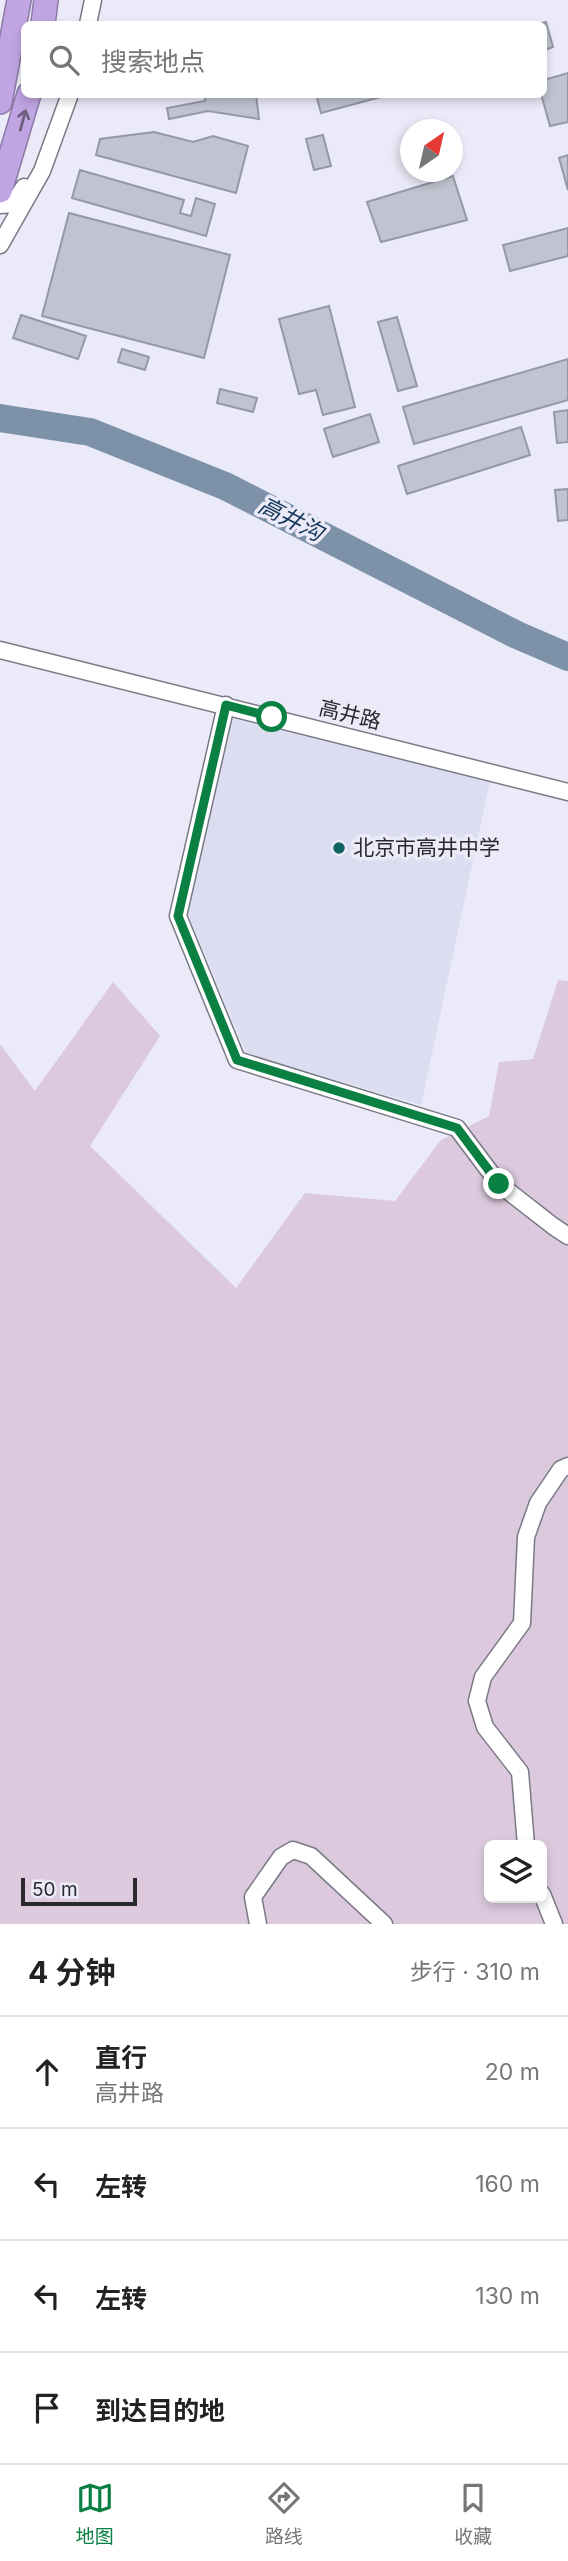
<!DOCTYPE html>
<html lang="zh">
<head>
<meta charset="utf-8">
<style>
  :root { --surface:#fff; --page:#f2f2f2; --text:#222; --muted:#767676; --line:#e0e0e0; --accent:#0b8043 }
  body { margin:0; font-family:Inter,"Noto Sans SC",sans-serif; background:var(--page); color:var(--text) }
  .controls { position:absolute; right:21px; bottom:21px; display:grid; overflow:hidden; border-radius:10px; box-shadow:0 4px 10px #0003 }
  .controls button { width:63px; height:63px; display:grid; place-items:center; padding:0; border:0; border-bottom:2px solid var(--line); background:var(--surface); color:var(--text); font:35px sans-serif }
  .compass { position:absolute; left:400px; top:119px; width:63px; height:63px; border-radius:50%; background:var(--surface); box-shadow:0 4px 10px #0003; rotate:34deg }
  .scale { position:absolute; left:21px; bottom:18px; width:116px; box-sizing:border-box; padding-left:7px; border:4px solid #2a2a2e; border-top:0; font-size:19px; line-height:24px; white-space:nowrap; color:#2a2a2e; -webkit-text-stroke:5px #ebeaf8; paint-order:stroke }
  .stop { position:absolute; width:21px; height:21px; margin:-16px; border:5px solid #0b8043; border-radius:50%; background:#fff }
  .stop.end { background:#0b8043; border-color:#fff; box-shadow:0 2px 7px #0008 }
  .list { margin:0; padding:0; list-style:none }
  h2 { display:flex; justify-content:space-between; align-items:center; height:91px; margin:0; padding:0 28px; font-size:30px }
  h2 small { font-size:23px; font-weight:400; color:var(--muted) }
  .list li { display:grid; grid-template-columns:46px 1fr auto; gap:21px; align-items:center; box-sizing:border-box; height:112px; padding:0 28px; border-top:2px solid var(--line) }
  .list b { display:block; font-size:26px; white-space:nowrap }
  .list p { margin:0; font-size:23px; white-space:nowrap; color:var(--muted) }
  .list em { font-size:23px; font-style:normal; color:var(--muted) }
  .icon { flex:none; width:38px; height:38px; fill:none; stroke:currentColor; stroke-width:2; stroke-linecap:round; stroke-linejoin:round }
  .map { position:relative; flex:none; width:568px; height:1924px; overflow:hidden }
  .search { position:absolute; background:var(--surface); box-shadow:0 4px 10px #0003; left:21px; right:21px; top:21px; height:77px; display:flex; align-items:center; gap:18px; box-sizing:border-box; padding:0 24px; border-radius:10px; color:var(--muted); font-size:26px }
  .sheet { height:539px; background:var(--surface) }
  nav { display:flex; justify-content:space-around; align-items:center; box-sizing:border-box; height:98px; border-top:2px solid var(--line); background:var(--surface); font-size:19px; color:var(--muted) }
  nav a { display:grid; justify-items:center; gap:4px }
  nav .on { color:var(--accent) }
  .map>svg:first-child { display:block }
  .built { fill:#ddddf1 }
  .green { fill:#dcc9de; fill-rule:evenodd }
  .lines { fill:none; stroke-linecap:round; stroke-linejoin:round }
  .river { stroke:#7d92a9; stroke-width:28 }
  .building { fill:#bfc4d0; stroke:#9499a5; stroke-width:2 }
  .minor-casing { stroke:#797985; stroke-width:19 }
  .highway-casing { stroke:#8c7aa4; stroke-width:26 }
  .minor { stroke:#fff; stroke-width:16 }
  .highway { stroke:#c1a5e3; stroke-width:23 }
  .oneway { stroke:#6e617f }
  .route { stroke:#0b8043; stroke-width:9 }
  .poi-dot { fill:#126263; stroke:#ebeaf8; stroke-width:2.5 }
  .labels { text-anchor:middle; stroke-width:7; stroke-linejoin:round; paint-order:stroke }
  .street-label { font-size:21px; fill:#2a2a2e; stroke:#ebeaf8 }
  .poi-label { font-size:21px; fill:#2a2a2e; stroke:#ebeaf8; text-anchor:start }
  .water-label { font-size:23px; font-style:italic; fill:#16385a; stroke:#ebeaf8 }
</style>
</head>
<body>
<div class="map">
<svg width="568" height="1924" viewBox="0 0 568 1924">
  <rect width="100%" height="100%" fill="#ebeaf8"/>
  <path class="built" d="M229 718 490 781 421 1105 246 1053 188 914Z"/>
  <path class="green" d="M558 980 568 981V1924H0V1044L35 1091 113 982 160 1036 90 1146 236 1288 305 1193 395 1201 441 1140 489 1116 499 1062 533 1059ZM489 1845H542V1898H489Z"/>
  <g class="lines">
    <path class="river" d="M0 418 90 432 225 486 517 635 568 657"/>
  </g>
  <path class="building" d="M546 22 553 47 544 50V24H536Z
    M568 73V122L550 126 541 94H544V80Z
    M206 94H256L259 119 208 111 169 119 167 108 205 101Z
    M316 94H392L321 113Z
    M154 132 193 142 213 136 248 146 236 193 96 155 100 139Z
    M323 135 331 166 314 170 306 139Z
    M568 155V190L559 158Z
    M80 170 184 200 180 213 191 216 196 198 215 204 206 236 72 198Z
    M453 176 467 220 381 242 367 202Z
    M69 213 230 255 204 358 42 316Z
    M568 228V256L510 271 503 245Z
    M329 306 355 407 323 415 316 390 299 394 279 319Z
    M21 315 86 336 78 359 13 338Z
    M397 317 417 386 398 391 378 322Z
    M122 349 149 357 145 370 118 362Z
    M568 359V400L414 444 403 407Z
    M220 389 257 398 253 412 217 403Z
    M568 410V442L557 443 554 412Z
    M370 414 379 442 333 457 324 429Z
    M521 427 530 455 407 494 398 466Z
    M568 489V520L558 521 555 490Z"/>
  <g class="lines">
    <defs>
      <path id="minor" d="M88 24 93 0
        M0 205 13 204 24 187
        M0 245 42 171 70 94
        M0 650 568 792
        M226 705 178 916 237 1060 457 1128 499 1184 553 1226 568 1236
        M526 1845 520 1772 485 1727 477 1701 483 1677 522 1623 526 1537 538 1503 561 1469 568 1466
        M542 1894 554 1924
        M258 1924 253 1897 281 1857 293 1850 311 1856 384 1924"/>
      <path id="highway" d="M43 24 46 0
        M0 102 19 0
        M0 191 29 94"/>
    </defs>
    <use href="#minor" class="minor-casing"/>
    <use href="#highway" class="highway-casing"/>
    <use href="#minor" class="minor"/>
    <use href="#highway" class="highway"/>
  </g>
  <defs><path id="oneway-shaft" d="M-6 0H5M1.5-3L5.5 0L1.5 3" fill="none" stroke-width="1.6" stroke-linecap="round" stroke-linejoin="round" transform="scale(1.75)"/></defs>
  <use class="oneway" href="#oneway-shaft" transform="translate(23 120) rotate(-75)"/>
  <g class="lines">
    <path class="route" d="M272 717 226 705 178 916 237 1060 457 1128 499 1184"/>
  </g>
  <circle class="poi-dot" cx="339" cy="848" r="7"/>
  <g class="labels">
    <g class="street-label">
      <text transform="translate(350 715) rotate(14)" y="7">高井路</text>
    </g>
    <g class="poi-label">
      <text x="353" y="855">北京市高井中学</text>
    </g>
    <g class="water-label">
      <text transform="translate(291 519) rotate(27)" y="8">高井沟</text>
    </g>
  </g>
</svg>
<div class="controls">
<button><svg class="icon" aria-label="layers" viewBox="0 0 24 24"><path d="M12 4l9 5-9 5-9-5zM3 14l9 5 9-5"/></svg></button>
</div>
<svg class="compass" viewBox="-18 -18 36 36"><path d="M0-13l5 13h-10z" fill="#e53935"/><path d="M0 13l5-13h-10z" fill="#767676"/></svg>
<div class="scale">50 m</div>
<div class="stop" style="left:272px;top:717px"></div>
<div class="stop end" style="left:499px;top:1184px"></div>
<div class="search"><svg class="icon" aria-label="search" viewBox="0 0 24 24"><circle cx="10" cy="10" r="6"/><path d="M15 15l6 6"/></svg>搜索地点</div>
</div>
<section class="sheet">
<h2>4 分钟<small>步行 · 310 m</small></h2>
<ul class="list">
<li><svg class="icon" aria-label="ahead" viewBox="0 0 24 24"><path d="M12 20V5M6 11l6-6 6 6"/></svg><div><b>直行</b><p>高井路</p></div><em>20 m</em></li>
<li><svg class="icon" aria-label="left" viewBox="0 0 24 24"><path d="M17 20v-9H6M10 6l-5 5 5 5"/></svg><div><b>左转</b></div><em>160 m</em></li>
<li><svg class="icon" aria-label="left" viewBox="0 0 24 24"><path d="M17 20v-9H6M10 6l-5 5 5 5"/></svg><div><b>左转</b></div><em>130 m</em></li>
<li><svg class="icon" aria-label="arrive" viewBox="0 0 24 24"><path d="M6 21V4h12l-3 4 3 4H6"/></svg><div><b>到达目的地</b></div></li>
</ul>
</section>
<nav>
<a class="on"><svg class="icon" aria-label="map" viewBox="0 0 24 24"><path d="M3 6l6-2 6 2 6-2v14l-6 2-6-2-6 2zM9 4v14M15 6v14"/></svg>地图</a>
<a><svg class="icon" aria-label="directions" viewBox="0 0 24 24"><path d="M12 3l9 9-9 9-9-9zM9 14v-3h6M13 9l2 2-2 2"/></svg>路线</a>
<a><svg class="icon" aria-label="saved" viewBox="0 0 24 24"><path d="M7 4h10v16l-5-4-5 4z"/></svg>收藏</a>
</nav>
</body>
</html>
